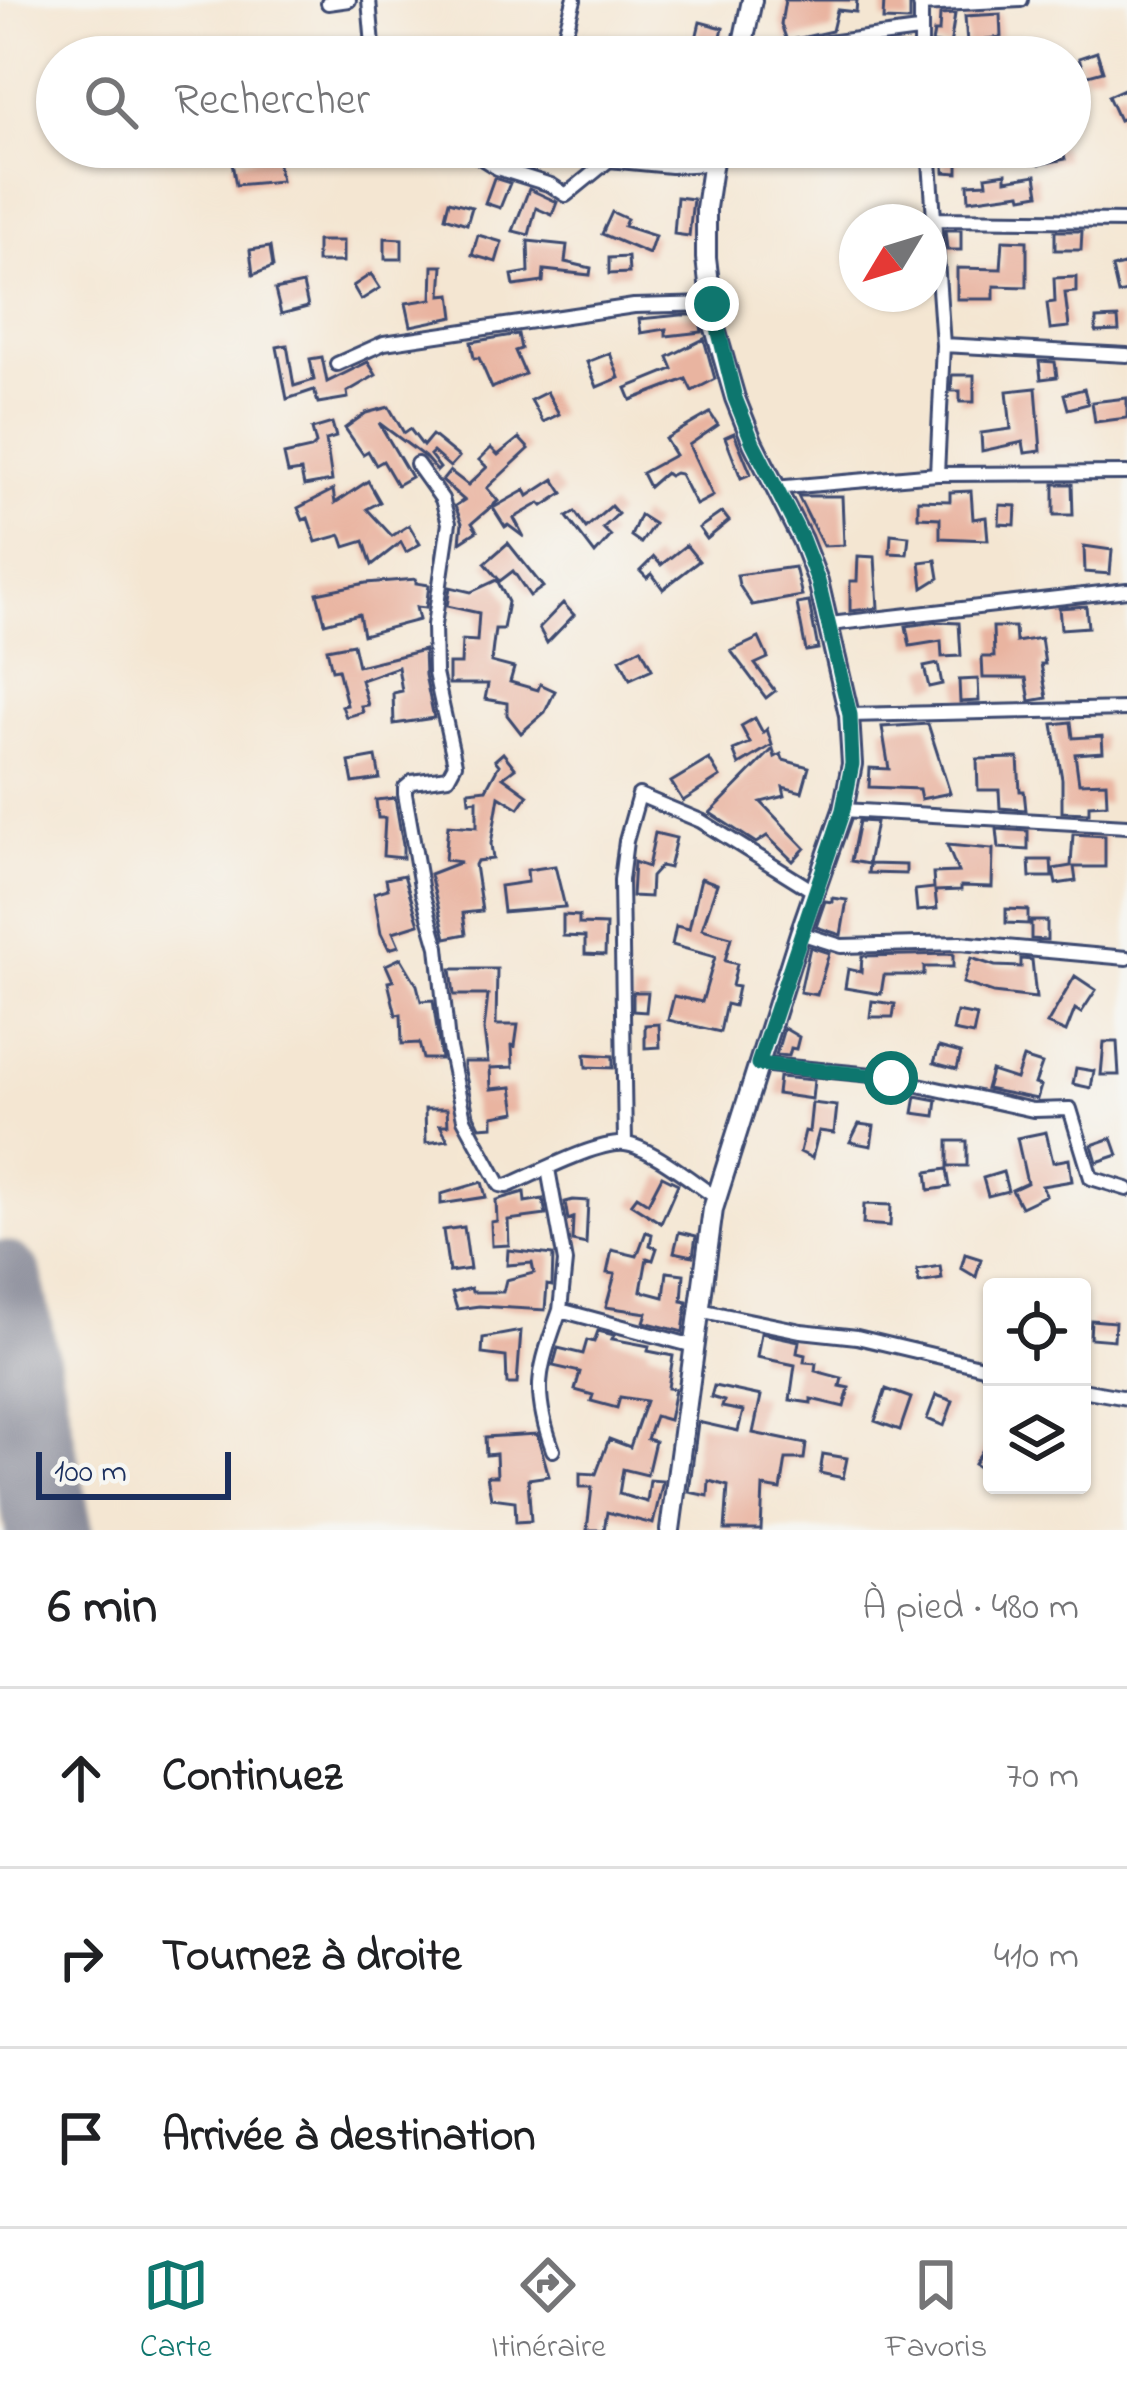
<!DOCTYPE html>
<html lang="fr">
<head>
<meta charset="utf-8">
<style>
  :root { --surface:#fff; --page:#f6f6f6; --text:#202124; --muted:#757577; --line:#e0e0e0; --accent:#0f766e }
  body { margin:0; font-family:"Indie Flower",sans-serif; background:var(--page); color:var(--text) }
  .controls { position:absolute; right:36px; bottom:36px; display:grid; overflow:hidden; border-radius:12px; box-shadow:0 3px 9px #0004 }
  .controls button { width:108px; height:108px; display:grid; place-items:center; padding:0; border:0; border-bottom:3px solid var(--line); background:var(--surface); color:var(--text); font:60px sans-serif }
  .compass { position:absolute; left:839px; top:204px; width:108px; height:108px; border-radius:50%; background:var(--surface); box-shadow:0 3px 9px #0004; rotate:232deg }
  .scale { position:absolute; left:36px; bottom:30px; width:195px; box-sizing:border-box; padding-left:12px; border:6px solid #1b2f5e; border-top:0; font-size:33px; line-height:42px; white-space:nowrap; color:#1b2f5e; -webkit-text-stroke:9px #f6f6f2; paint-order:stroke }
  .stop { position:absolute; width:36px; height:36px; margin:-27px; border:9px solid #0f766e; border-radius:50%; background:#fff }
  .stop.end { background:#0f766e; border-color:#fff; box-shadow:0 3px 12px #0008 }
  .list { margin:0; padding:0; list-style:none }
  h2 { display:flex; justify-content:space-between; align-items:center; height:156px; margin:0; padding:0 48px; font-size:51px }
  h2 small { font-size:39px; font-weight:400; color:var(--muted) }
  .list li { display:grid; grid-template-columns:78px 1fr auto; gap:36px; align-items:center; box-sizing:border-box; height:180px; padding:0 48px; border-top:3px solid var(--line) }
  .list b { display:block; font-size:45px; white-space:nowrap }
  .list em { font-size:39px; font-style:normal; color:var(--muted) }
  .icon { flex:none; width:66px; height:66px; fill:none; stroke:currentColor; stroke-width:2; stroke-linecap:round; stroke-linejoin:round }
  .map { position:relative; flex:none; width:1127px; height:1530px; overflow:hidden }
  .search { position:absolute; background:var(--surface); box-shadow:0 3px 9px #0004; left:36px; right:36px; top:36px; height:132px; display:flex; align-items:center; gap:30px; box-sizing:border-box; padding:0 42px; border-radius:66px; color:var(--muted); font-size:45px }
  .sheet { height:696px; background:var(--surface) }
  nav { display:flex; justify-content:space-around; align-items:center; box-sizing:border-box; height:168px; border-top:3px solid var(--line); background:var(--surface); font-size:33px; color:var(--muted) }
  nav a { display:grid; justify-items:center; gap:6px }
  nav .on { color:var(--accent) }
  .map>svg:first-child { display:block }
  .lines { fill:none; stroke-linecap:round; stroke-linejoin:round }
  .runway { stroke:#888a98; stroke-width:87 }
  .building { fill:#e9b4a0 }
  .minor-casing { stroke:#3c4a6f; stroke-width:18 }
  .secondary-casing { stroke:#3c4a6f; stroke-width:24 }
  .minor { stroke:#fff; stroke-width:12 }
  .secondary { stroke:#fff; stroke-width:18 }
  .route { stroke:#0f766e; stroke-width:15 }
</style>
</head>
<body>
<div class="map">
<svg width="1127" height="1530" viewBox="0 0 1127 1530">
  <rect width="100%" height="100%" fill="#f6f6f2"/>
  <filter id="ink" filterUnits="userSpaceOnUse"><feTurbulence type="fractalNoise" baseFrequency=".00833" numOctaves="2"/><feDisplacementMap in="SourceGraphic" scale="24" xChannelSelector="R" yChannelSelector="G"/><feConvolveMatrix kernelMatrix="1 2 1 2 8 2 1 2 1" color-interpolation-filters="sRGB"/></filter>
  <filter id="wash" filterUnits="userSpaceOnUse"><feTurbulence type="fractalNoise" baseFrequency=".004" numOctaves="4" result="noise"/><feDisplacementMap in="SourceGraphic" scale="48" xChannelSelector="R" yChannelSelector="G"/><feGaussianBlur stdDeviation="2.7" result="paint"/><feColorMatrix in="noise" values="0 0 0 0 0 0 0 0 0 0 0 0 0 0 0 0 0 1.4 0 .05"/><feComposite in="paint" operator="in"/></filter>
  <g filter="url(#wash)">
    <rect width="100%" height="100%" fill="#f4e6d2"/>
    <g class="lines">
      <path class="runway" d="M0 1284 49 1530"/>
    </g>
    <g id="blocks">
      <path class="building" d="M785 0H857L856 12 837 10 832 31 787 41 781 24Z
        M884 0H910V21L883 20Z
        M955 14 950 46 932 43 934 32H939L940 15Z
        M1000 14 1001 37 986 39 987 57H968L965 16Z
        M700 22 723 28 717 52 694 47Z
        M1097 52 1103 71 1085 76 1079 58Z
        M1124 89 1127 117 1119 120 1108 96Z
        M1036 147H1062L1065 159 1040 164Z
        M944 150H958V173L944 172Z
        M276 154 281 181 236 185 232 163Z
        M1006 173V180L1036 175 1039 194 1022 197 1021 193 969 200 968 184 987 183 986 176Z
        M494 178 510 183 500 208 485 203Z
        M529 189 557 202 552 215 536 208 529 235 513 231Z
        M677 197 693 199 689 236 674 234Z
        M449 201 472 207 467 224 445 217Z
        M612 212 627 219 624 226 655 236 649 254 602 234Z
        M945 230H961V250H947Z
        M1055 231H1082L1081 250H1055Z
        M478 235 502 242 496 262 472 255Z
        M385 238 402 239V259H385Z
        M1003 240 1027 241V287L994 286V299H957V268L1001 269Z
        M317 241H343V262H317Z
        M528 241 567 245 565 262 591 268 590 275 544 270 543 282 514 286 512 275 529 272Z
        M270 247 273 267 253 275 250 250Z
        M628 257 629 273 609 274V258Z
        M1127 264V292L1118 294 1112 268Z
        M433 266H443L441 295 451 294 454 317 411 326 406 303 432 299Z
        M371 274 380 288 361 300 353 286Z
        M1076 277V292L1065 293 1069 327 1050 329 1047 303 1055 302 1054 278Z
        M303 284 308 307 281 314 275 290Z
        M681 315H699L702 332 666 336V329L641 333 639 319Z
        M1118 318 1119 331 1096 332V319Z
        M518 334 521 349 515 351 525 374 492 388 479 358H474L471 342Z
        M704 339 715 379 692 391 686 379 631 400 626 388 673 369 668 357Z
        M287 345 294 386 314 380 310 359 322 357 327 382 368 362 376 375 347 392 348 398 318 403 314 390 287 399 277 347Z
        M610 353 619 378 597 387 587 362Z
        M1039 361 1055 362 1057 377 1041 379Z
        M952 375H974V402H960V391H951Z
        M1036 388 1041 451 1025 453 1023 442 982 451 981 433 1011 429 1007 391Z
        M1084 389 1088 404 1068 409 1064 394Z
        M547 392 559 414 543 422 531 400Z
        M1127 398V418L1095 422 1092 402Z
        M389 407 404 433 410 429 423 446 432 435 459 457 450 467 433 452 430 455 440 468 437 471 425 457 379 423 411 477 397 485 383 461 376 465 368 451 363 454 345 428 366 413Z
        M710 413 718 425 689 445 713 496 696 505 680 474 675 473 669 476 665 473 649 487 642 473 675 455 665 439Z
        M332 423 336 437 326 440 332 481 304 486 301 471 288 473 284 455 311 449 316 444 312 429Z
        M734 433 751 474 741 478 725 437Z
        M519 438 529 449 487 488 498 501 472 523 477 531 460 542 462 523 455 506 464 500 442 481 450 471 468 485 487 467 479 460 491 448 498 455Z
        M554 479 563 493 543 506 540 503 514 518 524 537 508 525 505 527 493 508 525 490 528 496Z
        M368 481 380 502 367 509 392 536 409 525 420 544 406 552 401 542 372 565 364 541 345 547 341 535 316 542 308 518 303 520 298 508 333 490 335 503Z
        M1054 484H1072L1073 515H1054Z
        M971 491 973 519 986 517 988 540 940 538V518L918 517V500L950 501V492Z
        M798 496H842L844 545 823 546Z
        M1000 505 1016 506 1015 525 999 524Z
        M611 506 618 514 603 528 611 536 595 554 567 517 575 512 586 528Z
        M722 512 729 521 707 539 699 528Z
        M640 515 654 524 641 543 631 536Z
        M891 534 909 536 907 554 890 553Z
        M508 543 543 587 530 596 513 571 500 581 485 563Z
        M686 545 699 561 663 589 652 574 647 578 640 571 654 557 661 565Z
        M1084 546 1112 550 1110 574 1085 572Z
        M858 556 875 557 878 608 850 611V581H857Z
        M936 560 939 578 923 588 920 562Z
        M795 567 802 596 752 605 739 585 737 575Z
        M416 579V583L429 585 426 608 416 607 419 620 363 635 359 614 325 623 317 593 366 583Z
        M497 580 508 602 503 629H495L491 662 514 668 510 682 538 690 540 684 555 691 545 712 521 733 507 715V703L485 699 488 684H449V664H461L462 640 477 641 479 613 447 606 450 587 471 592Z
        M809 602 818 649 806 651 797 604Z
        M563 603 574 615 547 643 539 628Z
        M1086 606 1088 627 1061 629 1059 608Z
        M937 622 959 623 961 656 942 657 941 641 910 646 906 626Z
        M993 627H1015L1016 642 1041 638 1045 664H1041L1047 698 1030 701 1026 678H983L982 657H994Z
        M759 638 768 658 755 664 775 691 766 698 731 651Z
        M353 644 358 666 424 650 425 675 434 718 394 724 393 693 402 691 398 667 361 680 368 705 361 706 363 712 346 717 342 706 347 705 338 669 332 670 327 649Z
        M641 648 652 669 630 679 620 659Z
        M938 664 942 684 929 687 924 667Z
        M978 679 979 701 960 702 959 680Z
        M755 718 763 733 767 729 772 745 739 765 733 750 750 743 741 726Z
        M1071 722 1073 738 1102 736 1103 752 1075 754 1079 783 1106 782 1107 804 1089 805V813L1062 812V779L1053 724Z
        M928 724 950 793 921 799 919 789 869 787 870 768 889 769 882 727Z
        M773 749 775 757 781 754 783 760 809 767 802 792 783 787 785 796 761 802 805 848 793 861 767 836 756 843 710 813Z
        M503 753 515 768 503 777 528 795 519 808 499 796 491 844 493 859 477 861 475 865 482 911 463 913 466 934 446 938 430 874 461 862 445 860 448 825 477 827V800L469 801 468 791 486 789 499 765 495 760Z
        M376 757 380 779 353 783 349 762Z
        M1018 758 1020 791H1024L1026 810 1000 808 999 790H978L977 759Z
        M709 759 720 777 683 801 671 782Z
        M395 798 403 845V858L383 856 385 818H378L376 800Z
        M859 821 876 822 868 864 851 861Z
        M997 829 1028 831V850L999 848Z
        M655 833 676 838 669 868 661 866 651 877 650 897 632 896 634 862 648 867Z
        M1073 834 1105 836V867H1074L1076 881 1056 884 1053 869 1071 866Z
        M947 845 993 849 992 887 961 886V890L935 891 937 909 917 911 915 890 934 888 933 873 958 872Z
        M1029 860H1051L1052 877H1030Z
        M869 864 906 865V874L868 873Z
        M555 866 565 907 503 912 500 886 528 882 527 870Z
        M404 875 419 924 393 932 399 946 389 949 381 933 374 893 388 889 386 879Z
        M701 878 717 884 702 929 731 937 725 961 737 964 732 986 738 987 734 1006 726 1004 720 1032 668 1020 674 996 702 1002 715 957 672 945 676 926 689 929Z
        M832 898 847 900 841 935 816 927 825 901 832 902Z
        M1006 909 1028 910V924L1006 923Z
        M563 915 579 916V924L606 925 605 955 585 954V937L563 936Z
        M1031 921H1047V940L1031 939Z
        M810 947 829 953 817 995 800 992Z
        M953 954V967H924V975H884L881 994 845 988 848 969 861 972 862 956Z
        M401 958 417 985 421 1001 433 1000 441 1059H423L419 1043 402 1044 401 1014 396 1015 388 982 393 981 386 965Z
        M971 958 995 966 1021 967V959L1032 960 1036 998 993 993 963 983Z
        M451 969H497L496 1025H518L515 1046 512 1045 513 1067 490 1068 491 1089 512 1087 516 1112 493 1116V1126L480 1127 474 1115 464 1066V1062H488L484 1030 488 995H454Z
        M1075 976 1096 990 1081 1013 1075 1009 1066 1032 1047 1024Z
        M633 992H648L646 1012 633 1011Z
        M872 1001 895 1004 893 1017H870Z
        M957 1012 977 1016 973 1035 953 1031Z
        M659 1024 660 1047 645 1048V1025Z
        M784 1028 799 1037 796 1049 791 1048 789 1056 776 1055Z
        M1104 1042H1117L1119 1075H1101Z
        M939 1047 961 1053 957 1069 934 1063Z
        M585 1054 613 1056V1068L586 1067Z
        M1023 1058 1042 1064 1035 1084 1041 1086 1037 1099 986 1089 991 1071 1016 1079Z
        M1076 1068 1094 1071 1091 1088 1073 1084Z
        M779 1077 814 1080 812 1099 777 1094Z
        M916 1096 937 1100 935 1116 913 1113Z
        M812 1103 837 1106 834 1133 819 1131 812 1158 800 1152 805 1131 809 1132Z
        M425 1109H447L448 1125H440L448 1140 426 1143Z
        M859 1124 874 1126 871 1146 850 1142Z
        M1046 1132 1053 1162 1069 1159 1072 1181 1042 1186 1046 1195 1021 1207 1012 1190 1027 1183 1017 1138Z
        M1112 1138 1118 1155 1097 1162 1092 1145Z
        M948 1141H967V1166H948Z
        M947 1169 950 1187 929 1190 927 1172Z
        M1003 1172 1008 1191 988 1196 983 1178Z
        M662 1176 678 1184 661 1223 631 1204 637 1196 648 1203Z
        M482 1182 486 1197 441 1204V1194Z
        M524 1192 525 1202 543 1199 546 1215 508 1220 509 1245 492 1246 491 1222 497 1221 496 1200Z
        M573 1200 588 1201 586 1244 572 1241 573 1218 568 1220 565 1202Z
        M864 1204 891 1205 890 1226 863 1224Z
        M464 1227 470 1269 449 1272 443 1230Z
        M646 1232 652 1234 650 1245 657 1248 653 1260 647 1258 641 1291 664 1297 667 1272 684 1274 682 1301 687 1302 683 1332 644 1322 647 1313 606 1307 615 1274 607 1273 612 1250 637 1256Z
        M679 1232 696 1236 693 1256 674 1252Z
        M508 1250 553 1255 552 1286 547 1285 545 1310 479 1306 457 1309 452 1293 471 1288 472 1292H503L506 1280 534 1273 532 1263 507 1265Z
        M965 1254 981 1259 976 1277 961 1268Z
        M940 1266 942 1279 919 1283 917 1270Z
        M1091 1320 1115 1322 1114 1340 1090 1338Z
        M521 1331 517 1384H507L506 1357 482 1354 483 1338Z
        M598 1331 614 1335 612 1339 649 1346 648 1351 673 1356 668 1388 675 1389 669 1420 655 1416 647 1439 655 1441 647 1475 623 1469 619 1494 647 1502 650 1480 663 1481 653 1524 607 1512 604 1530H587L592 1487H580V1473L596 1474 609 1439 630 1447 646 1401 620 1397 617 1408 591 1401 593 1395 575 1390 580 1372 553 1366 558 1348 583 1354 587 1340 594 1342Z
        M761 1333 799 1341 797 1353 805 1355 804 1362 816 1363 815 1371 842 1378 840 1386 849 1388 844 1407 811 1399V1403L790 1400 795 1365 757 1357Z
        M714 1386 761 1396 753 1433 806 1444 804 1459H786L781 1490 763 1487 761 1530H725L728 1486 709 1481 708 1496 689 1492 698 1422 738 1431 743 1411 722 1407 724 1401 711 1397Z
        M886 1389 911 1398 900 1430 875 1421Z
        M936 1395 953 1401 944 1426 927 1419Z
        M537 1434 549 1476 528 1479 531 1521 516 1522 515 1501 491 1498 487 1476H497L496 1454 486 1455 485 1437Z
        M992 1435V1456L983 1470 974 1464Z
        M823 1454 847 1458 843 1478 820 1473Z"/>
    </g>
  </g>
  <g filter="url(#ink)">
    <use href="#blocks" fill-opacity="0" stroke="#3c4a6f" stroke-width="3"/>
    <g class="lines">
      <defs>
        <path id="minor" d="M369 0 374 57
          M921 0V57
          M328 3 349 0
          M920 5 1021 0
          M559 57 574 0
          M772 57 805 46 918 31
          M427 147 478 156 497 168 551 185 566 195 609 160 671 166 710 164
          M929 147 943 345 937 474
          M513 172 523 147
          M934 219 1127 221
          M943 345 1127 355
          M337 364 384 343 634 306 712 304
          M417 464 442 499 449 523 434 625 435 673 455 764 448 777 412 782 405 788V794L422 892 438 947 448 1043 464 1119 500 1185 507 1186C534 1175 597 1141 625 1144 651 1147 694 1183 717 1198
          M774 488 937 474 1127 473
          M830 624 1127 590
          M849 715 1127 709
          M843 810 1127 826
          M800 933 841 946 960 943 1127 958
          M758 1064 873 1075 1033 1110 1070 1109 1091 1178 1127 1189
          M625 1144 621 880 626 841 639 795 701 821 815 892
          M548 1169 565 1262 560 1310 694 1346
          M699 1310 801 1331 857 1337 992 1369
          M1082 1390 1127 1398
          M553 1450C531 1389 539 1369 560 1310"/>
        <path id="secondary" d="M740 57 752 0
          M670 1530 713 1209 800 933 843 810 852 764 849 715 818 581 802 540 753 443 735 398 714 325 706 258V208L715 147"/>
      </defs>
      <use href="#minor" class="minor-casing"/>
      <use href="#secondary" class="secondary-casing"/>
      <use href="#minor" class="minor"/>
      <use href="#secondary" class="secondary"/>
    </g>
  </g>
  <g class="lines" filter="url(#ink)">
    <path class="route" d="M712 304 735 398 753 443 802 539 818 581 850 715 852 764 843 810 758 1064 891 1078"/>
  </g>
</svg>
<div class="controls">
<button><svg class="icon" aria-label="locate" viewBox="0 0 24 24"><circle cx="12" cy="12" r="6"/><path d="M12 2v4M12 18v4M2 12h4M18 12h4"/></svg></button>
<button><svg class="icon" aria-label="layers" viewBox="0 0 24 24"><path d="M12 4l9 5-9 5-9-5zM3 14l9 5 9-5"/></svg></button>
</div>
<svg class="compass" viewBox="-18 -18 36 36"><path d="M0-13l5 13h-10z" fill="#e53935"/><path d="M0 13l5-13h-10z" fill="#757577"/></svg>
<div class="scale">100 m</div>
<div class="stop" style="left:891px;top:1078px"></div>
<div class="stop end" style="left:712px;top:304px"></div>
<div class="search"><svg class="icon" aria-label="search" viewBox="0 0 24 24"><circle cx="10" cy="10" r="6"/><path d="M15 15l6 6"/></svg>Rechercher</div>
</div>
<section class="sheet">
<h2>6 min<small>À pied · 480 m</small></h2>
<ul class="list">
<li><svg class="icon" aria-label="ahead" viewBox="0 0 24 24"><path d="M12 20V5M6 11l6-6 6 6"/></svg><div><b>Continuez</b></div><em>70 m</em></li>
<li><svg class="icon" aria-label="right" viewBox="0 0 24 24"><path d="M7 20v-9h11M14 6l5 5-5 5"/></svg><div><b>Tournez à droite</b></div><em>410 m</em></li>
<li><svg class="icon" aria-label="arrive" viewBox="0 0 24 24"><path d="M6 21V4h12l-3 4 3 4H6"/></svg><div><b>Arrivée à destination</b></div></li>
</ul>
</section>
<nav>
<a class="on"><svg class="icon" aria-label="map" viewBox="0 0 24 24"><path d="M3 6l6-2 6 2 6-2v14l-6 2-6-2-6 2zM9 4v14M15 6v14"/></svg>Carte</a>
<a><svg class="icon" aria-label="directions" viewBox="0 0 24 24"><path d="M12 3l9 9-9 9-9-9zM9 14v-3h6M13 9l2 2-2 2"/></svg>Itinéraire</a>
<a><svg class="icon" aria-label="saved" viewBox="0 0 24 24"><path d="M7 4h10v16l-5-4-5 4z"/></svg>Favoris</a>
</nav>
</body>
</html>
